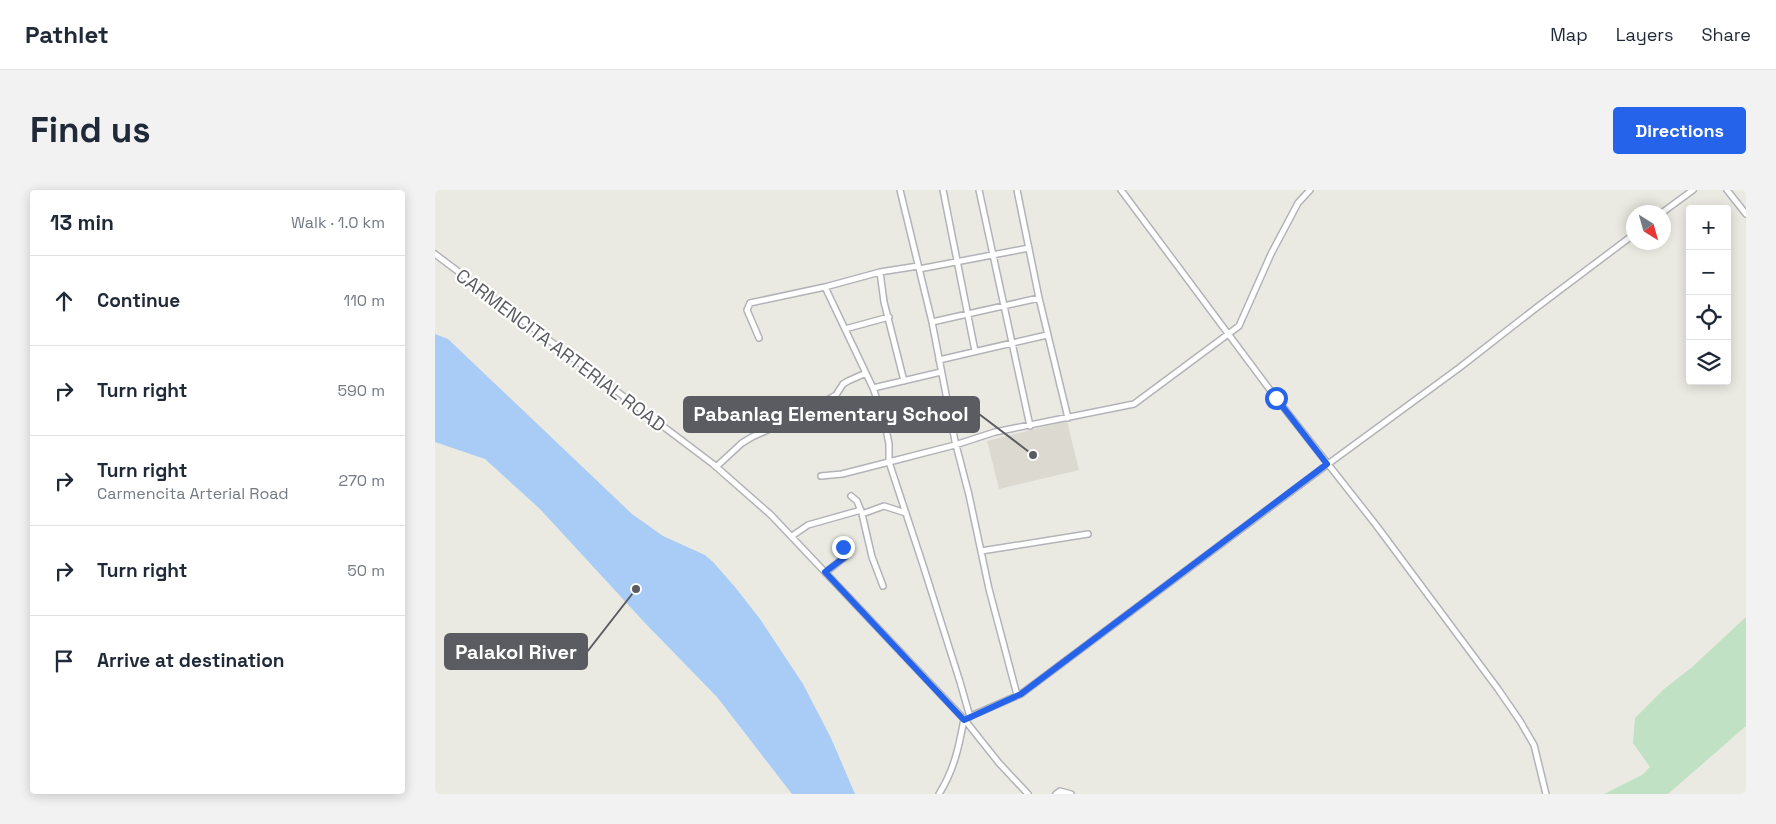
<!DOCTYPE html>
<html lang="en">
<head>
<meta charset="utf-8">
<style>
  :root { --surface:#fff; --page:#f2f2f3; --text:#1f2937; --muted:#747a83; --line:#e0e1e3; --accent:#2563eb }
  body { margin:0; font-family:"Space Grotesk",sans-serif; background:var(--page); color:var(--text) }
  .controls { position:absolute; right:15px; top:15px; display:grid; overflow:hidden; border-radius:5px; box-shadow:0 2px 12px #0003 }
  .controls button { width:45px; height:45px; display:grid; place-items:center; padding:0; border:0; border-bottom:1px solid var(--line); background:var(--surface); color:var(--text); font:25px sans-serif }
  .compass { position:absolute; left:1191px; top:15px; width:45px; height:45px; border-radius:50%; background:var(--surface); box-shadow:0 2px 12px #0003; rotate:143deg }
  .stop { position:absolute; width:15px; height:15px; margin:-11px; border:4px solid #2563eb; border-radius:50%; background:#fff }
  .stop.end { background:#2563eb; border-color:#fff; box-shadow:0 1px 5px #0008 }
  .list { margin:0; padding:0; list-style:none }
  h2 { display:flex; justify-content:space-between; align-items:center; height:65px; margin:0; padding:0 20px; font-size:21px }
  h2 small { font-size:16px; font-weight:400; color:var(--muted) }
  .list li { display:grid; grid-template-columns:32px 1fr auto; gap:15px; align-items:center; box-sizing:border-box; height:90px; padding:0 20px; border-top:1px solid var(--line) }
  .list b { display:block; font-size:19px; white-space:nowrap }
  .list p { margin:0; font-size:16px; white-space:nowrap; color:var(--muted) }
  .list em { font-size:16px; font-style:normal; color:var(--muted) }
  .icon { flex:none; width:28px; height:28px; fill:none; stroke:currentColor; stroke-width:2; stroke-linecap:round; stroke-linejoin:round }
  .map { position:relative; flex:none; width:1311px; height:604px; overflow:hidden; border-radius:5px }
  header { display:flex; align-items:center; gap:30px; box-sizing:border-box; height:70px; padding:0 25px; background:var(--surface); border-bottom:1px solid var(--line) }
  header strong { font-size:24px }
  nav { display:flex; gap:28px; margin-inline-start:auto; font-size:18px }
  .intro { display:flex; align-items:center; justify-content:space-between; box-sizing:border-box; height:120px; padding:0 30px }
  h1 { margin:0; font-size:35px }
  .button { padding:12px 22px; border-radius:5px; background:var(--accent); color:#fff; font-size:18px; font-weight:700 }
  main { display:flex; gap:30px; padding:0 30px }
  aside { flex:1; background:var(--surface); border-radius:5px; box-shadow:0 2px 12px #0003 }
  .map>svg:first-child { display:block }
  .education { fill:#dbd9d0 }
  .green { fill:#c0e1c3 }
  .water { fill:#a8ccf5 }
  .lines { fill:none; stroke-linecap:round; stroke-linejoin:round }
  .street-casing { stroke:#b2b3b8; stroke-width:8 }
  .street { stroke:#fff; stroke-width:5 }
  .route { stroke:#2563eb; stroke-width:6 }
  .labels { text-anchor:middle; stroke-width:4.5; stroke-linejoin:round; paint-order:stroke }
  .street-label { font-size:19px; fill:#5a5c61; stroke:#fff }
  .leader { fill:none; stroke:#5a5c61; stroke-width:2 }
  .callout-dot { fill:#5a5c61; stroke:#fff; stroke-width:2 }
  .callout { fill:#5a5c61; stroke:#5a5c61; stroke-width:2 }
  .callout-label { font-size:20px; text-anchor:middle; font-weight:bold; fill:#fff }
</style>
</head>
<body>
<header>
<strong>Pathlet</strong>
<nav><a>Map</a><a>Layers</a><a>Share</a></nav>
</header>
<div class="intro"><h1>Find us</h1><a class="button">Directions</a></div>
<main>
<aside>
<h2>13 min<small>Walk · 1.0 km</small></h2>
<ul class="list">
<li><svg class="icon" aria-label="ahead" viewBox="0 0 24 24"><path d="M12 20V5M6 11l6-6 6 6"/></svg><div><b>Continue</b></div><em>110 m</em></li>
<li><svg class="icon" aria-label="right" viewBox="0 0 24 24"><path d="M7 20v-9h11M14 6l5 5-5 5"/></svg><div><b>Turn right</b></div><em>590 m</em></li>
<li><svg class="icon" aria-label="right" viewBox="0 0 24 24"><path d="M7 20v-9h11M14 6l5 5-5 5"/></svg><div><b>Turn right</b><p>Carmencita Arterial Road</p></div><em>270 m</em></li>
<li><svg class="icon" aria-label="right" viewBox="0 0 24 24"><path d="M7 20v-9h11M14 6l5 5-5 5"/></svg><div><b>Turn right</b></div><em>50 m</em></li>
<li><svg class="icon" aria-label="arrive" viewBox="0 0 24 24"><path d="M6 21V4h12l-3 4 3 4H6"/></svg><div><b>Arrive at destination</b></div></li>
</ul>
</aside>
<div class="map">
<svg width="1311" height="604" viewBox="0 0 1311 604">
  <rect width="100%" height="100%" fill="#ebeae2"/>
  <path class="education" d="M632 231 644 280 564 299 552 251Z"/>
  <path class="green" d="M1311 427V536L1233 604H1169L1207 585 1215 577 1198 553 1200 528 1229 499 1256 478Z"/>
  <path class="water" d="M0 144 13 149 197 324 228 346 270 365 278 372 300 397 325 429 368 494 396 548 420 604H357L282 507 210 433 105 319 50 269 0 252Z"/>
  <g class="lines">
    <defs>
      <path id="street" d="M465 0 497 132 520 251 534 305 554 399 582 505
        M508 0 540 161
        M544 0 595 236
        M582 0 604 108 633 228
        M686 0 841 208 941 335 1063 499 1085 531 1099 555 1111 604
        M1292 0 1311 24
        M1228 22 1258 0
        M0 64 278 274 336 325 529 529 564 573 593 604
        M484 79 594 58
        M445 82 449 112 469 191
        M390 97 438 198 449 229 454 254V272L488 375 525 492 535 527
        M497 132 604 108
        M410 139 454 127
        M324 148 312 120 315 113 390 97 445 82 483 76
        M504 170 612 145
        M438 198 506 182
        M281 277 307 253 317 247 368 224 401 205 408 194 413 191 431 183
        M386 286 407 284 454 272 520 255 560 242 699 214 804 136 836 64 863 13 875 0
        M416 306 422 311 426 321
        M357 346 373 335 426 320
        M546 361 653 344
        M391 382 410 367 408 357
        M448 396 437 367 427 324 449 316 471 323
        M529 529 586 504 893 274 1024 178 1101 118 1198 45
        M504 604C519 580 524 557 529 529
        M621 604 625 601 636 604"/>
    </defs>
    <use href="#street" class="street-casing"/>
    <use href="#street" class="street"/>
  </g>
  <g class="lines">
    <path class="route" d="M408 357 410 367 390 382 529 530 586 504 892 274 841 208"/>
  </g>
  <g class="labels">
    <g class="street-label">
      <text transform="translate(126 160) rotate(37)" y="7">CARMENCITA ARTERIAL ROAD</text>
    </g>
  </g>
  <path class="leader" d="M598 265L544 224M201 399L152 462"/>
  <g class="callout-dot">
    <circle cx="598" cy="265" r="5"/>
    <circle cx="201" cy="399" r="5"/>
  </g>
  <g class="callout">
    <rect x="249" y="207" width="295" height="35" rx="5"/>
    <rect x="10" y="444" width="142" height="35" rx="5"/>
  </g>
  <g class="callout-label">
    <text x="396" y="231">Pabanlag Elementary School</text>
    <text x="81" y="469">Palakol River</text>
  </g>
</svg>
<div class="controls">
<button>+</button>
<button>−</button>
<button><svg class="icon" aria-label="locate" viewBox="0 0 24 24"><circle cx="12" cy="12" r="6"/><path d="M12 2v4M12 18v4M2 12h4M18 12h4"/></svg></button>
<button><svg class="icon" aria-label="layers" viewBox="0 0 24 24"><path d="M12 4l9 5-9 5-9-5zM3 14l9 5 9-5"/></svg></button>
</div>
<svg class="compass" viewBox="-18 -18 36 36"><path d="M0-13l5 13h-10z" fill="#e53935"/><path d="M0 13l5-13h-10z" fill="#747a83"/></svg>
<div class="stop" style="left:841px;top:208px"></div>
<div class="stop end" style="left:408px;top:357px"></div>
</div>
</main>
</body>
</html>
